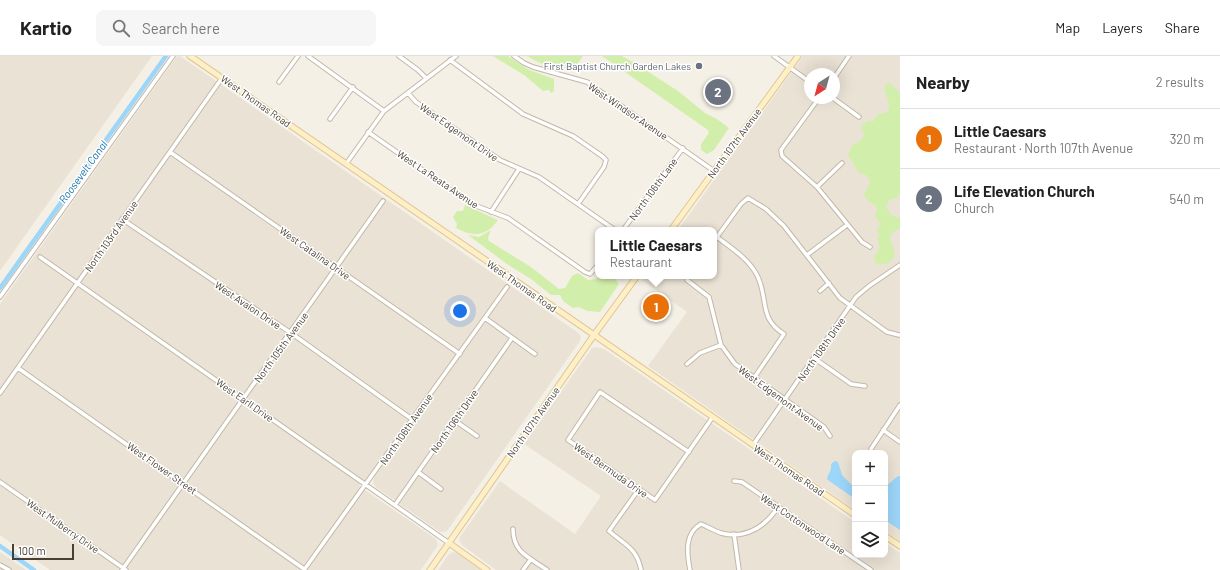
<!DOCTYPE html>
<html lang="en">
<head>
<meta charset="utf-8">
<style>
  :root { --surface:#fff; --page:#f6f6f6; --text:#222; --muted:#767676; --line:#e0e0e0; --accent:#2563eb }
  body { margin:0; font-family:Barlow,sans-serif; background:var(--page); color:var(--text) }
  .controls { position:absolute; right:12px; bottom:12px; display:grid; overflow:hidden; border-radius:8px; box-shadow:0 4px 16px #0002 }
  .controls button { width:36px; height:36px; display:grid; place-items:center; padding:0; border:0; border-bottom:1px solid var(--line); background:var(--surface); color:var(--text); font:20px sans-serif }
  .compass { position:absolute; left:804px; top:12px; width:36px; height:36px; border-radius:50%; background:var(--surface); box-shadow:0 4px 16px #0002; rotate:216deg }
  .scale { position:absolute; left:12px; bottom:10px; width:62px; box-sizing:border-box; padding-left:4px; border:2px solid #494035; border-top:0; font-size:11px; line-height:14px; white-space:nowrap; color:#494035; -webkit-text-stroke:3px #fff; paint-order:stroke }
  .you { position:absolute; left:460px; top:255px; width:14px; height:14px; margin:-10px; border:3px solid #fff; border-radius:50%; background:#1a73e8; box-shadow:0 0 0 6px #1a73e833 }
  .badge { display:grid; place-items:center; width:26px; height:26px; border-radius:50%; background:var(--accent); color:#fff; font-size:13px; font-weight:700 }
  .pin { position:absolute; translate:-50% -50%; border:2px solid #fff; box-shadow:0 1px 4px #0006 }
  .popup { position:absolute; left:595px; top:171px; width:122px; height:52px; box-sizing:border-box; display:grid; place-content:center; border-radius:8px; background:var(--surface); filter:drop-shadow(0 1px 3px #0005); font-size:13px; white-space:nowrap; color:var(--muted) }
  .popup b { font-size:15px; color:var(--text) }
  .popup::after { content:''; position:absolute; left:50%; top:100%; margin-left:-8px; border:8px solid transparent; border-top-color:var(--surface) }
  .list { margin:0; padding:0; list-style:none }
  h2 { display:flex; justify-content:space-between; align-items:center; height:52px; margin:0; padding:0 16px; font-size:17px }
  h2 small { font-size:13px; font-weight:400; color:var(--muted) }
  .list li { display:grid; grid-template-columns:26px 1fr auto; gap:12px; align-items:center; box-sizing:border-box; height:60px; padding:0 16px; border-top:1px solid var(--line) }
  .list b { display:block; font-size:15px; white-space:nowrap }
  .list p { margin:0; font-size:13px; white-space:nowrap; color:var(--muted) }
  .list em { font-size:13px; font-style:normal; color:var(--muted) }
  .icon { flex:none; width:22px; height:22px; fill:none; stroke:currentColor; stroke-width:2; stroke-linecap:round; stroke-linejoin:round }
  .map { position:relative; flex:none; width:900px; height:514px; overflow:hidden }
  header { display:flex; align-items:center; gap:24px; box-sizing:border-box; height:56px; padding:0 20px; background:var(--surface); border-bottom:1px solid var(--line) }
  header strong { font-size:19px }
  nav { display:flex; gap:22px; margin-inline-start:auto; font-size:14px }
  .search { width:280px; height:36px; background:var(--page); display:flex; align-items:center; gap:10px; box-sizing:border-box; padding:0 14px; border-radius:8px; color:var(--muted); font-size:15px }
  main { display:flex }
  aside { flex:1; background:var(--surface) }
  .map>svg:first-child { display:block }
  .residential { fill:#eae2d4; fill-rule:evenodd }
  .green { fill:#d2eeab }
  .water { fill:#9cd6f8 }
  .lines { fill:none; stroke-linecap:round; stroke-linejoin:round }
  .canal { stroke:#9cd6f8; stroke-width:4.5 }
  .street-casing { stroke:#c2b8a8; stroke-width:5.5 }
  .secondary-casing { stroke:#ddc693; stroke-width:7 }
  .street { stroke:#fff; stroke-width:3.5 }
  .secondary { stroke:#ffefc6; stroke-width:5 }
  .worship-dot { fill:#6b7280; stroke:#fff; stroke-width:1.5 }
  .labels { text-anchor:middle; stroke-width:3; stroke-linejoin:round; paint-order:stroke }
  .worship-label { font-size:10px; fill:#5b616d; stroke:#fff; text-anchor:end }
  .street-label { font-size:10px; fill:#494035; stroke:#fff }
  .water-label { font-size:11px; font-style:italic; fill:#2078af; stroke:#fff }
</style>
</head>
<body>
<header>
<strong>Kartio</strong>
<div class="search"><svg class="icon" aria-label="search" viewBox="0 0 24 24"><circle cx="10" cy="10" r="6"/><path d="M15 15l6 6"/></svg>Search here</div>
<nav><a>Map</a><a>Layers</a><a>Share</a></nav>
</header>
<main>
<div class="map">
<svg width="900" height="514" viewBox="0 0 900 514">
  <rect width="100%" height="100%" fill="#f5f0e6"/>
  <path class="residential" d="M0 0H152L0 215Z
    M177 0H180L577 276 581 280 580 285 447 475 440 476 377 432 373 427 374 421H369L359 430 436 483 438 489 421 514H50L0 479V248Z
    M803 0H900V485L885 475V397H855V454L648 310 687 256 642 224 645 220H714V174H678ZM810 18H834V42H810Z
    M596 291 604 293 855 466V499H885V487L900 497V514H496L462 489 459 484 460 481 500 425 575 478 601 440 524 388 592 292Z
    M0 496 26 514H0Z
    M453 496 457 497 481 514H438L448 499Z"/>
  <path class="green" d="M493 0H508L529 14 554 23V35L551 37 549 34 543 35 524 19Z
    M527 0H583L576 10C560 15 541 9 527 0Z
    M602 0H622L633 6 678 35 705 57 717 63 729 72 714 94 707 98 701 94V88L709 77 708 74Z
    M890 27 900 37V137L897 142 889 144 886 151 891 159 900 162V172L892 177 890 181C890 186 893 189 894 194 896 205 886 210 876 208L874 200C880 195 881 190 877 182L880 179 876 174 881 169 875 160 877 153 876 150 868 145 864 139 870 126 869 122 866 119 859 117 848 99 853 88C860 86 863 84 864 77L860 71 868 65H874L878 58C900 57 882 39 885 29Z
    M465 149 498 164C486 181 473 181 456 172L457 168 453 161 457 155H463Z
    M491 174 488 182 489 185 531 211 559 233 565 232 572 220 578 217 588 224 596 223 599 220H613L619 228 600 256 588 255 578 251 573 252 563 245 560 239H551L531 223 507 208 468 179 479 181Z"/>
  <path class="water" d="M835 405 838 406 842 419 855 432V443L828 424 827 422 831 413V408Z
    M898 420H900V474L885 464V431Z"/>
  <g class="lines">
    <path class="canal" d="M0 232 166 0
      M0 490 34 514"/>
    <defs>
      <path id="street" d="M308 0 384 55
        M399 0 418 14 426 22
        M514 0 524 7 533 11 587 26 714 115
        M774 0 810 26
        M450 4 523 58 573 80 602 100 606 104 604 111 578 148
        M834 22 849 0
        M279 26 298 0
        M408 37 416 46 500 104 539 121 615 174
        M819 42 781 94 782 100 817 131 862 186 870 191
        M833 42 859 61
        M330 63 353 31
        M368 76 464 143 474 149 508 162 585 216 590 218 598 209
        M170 96 460 298
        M346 108 384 55 456 0
        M817 131 842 107
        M491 156 519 113
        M122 163 291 277 413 364
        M623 174 683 92
        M717 181C731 192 748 202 757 219 769 243 758 262 784 278L754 322
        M714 185 741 148 748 142 766 153 784 170 840 242 887 276 899 279
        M807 199 847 169
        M40 201 449 487
        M689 220 687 224 709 241 721 289 735 308 824 371 830 380
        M820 235 829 227
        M0 241 173 0
        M485 262 535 298
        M814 302 851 328 865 330
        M687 308 700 297 721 289
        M18 312 304 513
        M0 337 222 22
        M454 364 477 380
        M883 374 900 386
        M753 389 856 241 869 230 900 209
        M689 396 600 336 568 384 655 444 712 362
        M871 397V393L900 349
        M418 416 441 433
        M734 425 742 426 871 514
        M0 426 126 514
        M639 433 609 475C625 489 637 492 641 514
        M395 449 512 282
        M513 473C513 497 529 501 547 514
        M734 478 739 514
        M0 509 9 514
        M122 514 383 145
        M304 514 507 231
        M523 514 531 503
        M690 514C687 498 684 477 701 468 708 471 715 475 721 477 745 484 766 470 778 451"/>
      <path id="secondary" d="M190 0 855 459
        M671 174 798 0
        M885 480 900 490
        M449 487 487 514
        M430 514 594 279 637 220"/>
    </defs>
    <use href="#street" class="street-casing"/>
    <use href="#secondary" class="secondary-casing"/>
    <use href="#street" class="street"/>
    <use href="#secondary" class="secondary"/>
  </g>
  <circle class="worship-dot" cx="699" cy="10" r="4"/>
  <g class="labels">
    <g class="worship-label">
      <text x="691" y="14">First Baptist Church Garden Lakes</text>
    </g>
    <g class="street-label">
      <text transform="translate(256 45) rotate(35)" y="4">West Thomas Road</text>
      <text transform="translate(628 55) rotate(34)" y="4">West Windsor Avenue</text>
      <text transform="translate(459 76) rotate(35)" y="4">West Edgemont Drive</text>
      <text transform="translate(734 87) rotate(-54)" y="4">North 107th Avenue</text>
      <text transform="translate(438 123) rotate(34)" y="4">West La Reata Avenue</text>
      <text transform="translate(653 133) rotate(-54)" y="4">North 106th Lane</text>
      <text transform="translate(111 180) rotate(-55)" y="4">North 103rd Avenue</text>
      <text transform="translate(315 197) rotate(35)" y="4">West Catalina Drive</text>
      <text transform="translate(522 230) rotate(35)" y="4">West Thomas Road</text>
      <text transform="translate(248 249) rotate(34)" y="4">West Avalon Drive</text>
      <text transform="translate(281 291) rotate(-54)" y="4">North 105th Avenue</text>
      <text transform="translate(821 293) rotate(-55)" y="4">North 108th Drive</text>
      <text transform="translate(781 342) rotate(36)" y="4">West Edgemont Avenue</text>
      <text transform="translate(245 344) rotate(35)" y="4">West Earll Drive</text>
      <text transform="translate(454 365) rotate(-55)" y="4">North 106th Drive</text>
      <text transform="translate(533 366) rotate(-55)" y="4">North 107th Avenue</text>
      <text transform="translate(406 373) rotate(-55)" y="4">North 106th Avenue</text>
      <text transform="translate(162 412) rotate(35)" y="4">West Flower Street</text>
      <text transform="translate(611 414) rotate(35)" y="4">West Bermuda Drive</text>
      <text transform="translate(789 414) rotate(34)" y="4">West Thomas Road</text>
      <text transform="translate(803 468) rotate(34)" y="4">West Cottonwood Lane</text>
      <text transform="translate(63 470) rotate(35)" y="4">West Mulberry Drive</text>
    </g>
    <g class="water-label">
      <text transform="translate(83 116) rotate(-54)" y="4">Roosevelt Canal</text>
    </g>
  </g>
</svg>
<div class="controls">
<button>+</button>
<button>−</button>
<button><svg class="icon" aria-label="layers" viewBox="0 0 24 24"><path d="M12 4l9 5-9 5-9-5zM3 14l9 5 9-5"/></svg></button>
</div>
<svg class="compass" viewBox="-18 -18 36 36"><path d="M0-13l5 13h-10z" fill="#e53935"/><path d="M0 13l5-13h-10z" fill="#767676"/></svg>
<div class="scale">100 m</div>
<div class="you"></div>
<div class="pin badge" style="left:656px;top:251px;background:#e8710a">1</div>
<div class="popup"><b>Little Caesars</b>Restaurant</div>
<div class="pin badge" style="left:718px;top:36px;background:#6b7280">2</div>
</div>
<aside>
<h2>Nearby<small>2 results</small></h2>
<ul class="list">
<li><span class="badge" style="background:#e8710a">1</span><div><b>Little Caesars</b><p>Restaurant · North 107th Avenue</p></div><em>320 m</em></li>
<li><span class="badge" style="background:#6b7280">2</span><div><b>Life Elevation Church</b><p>Church</p></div><em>540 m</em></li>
</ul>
</aside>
</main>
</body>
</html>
